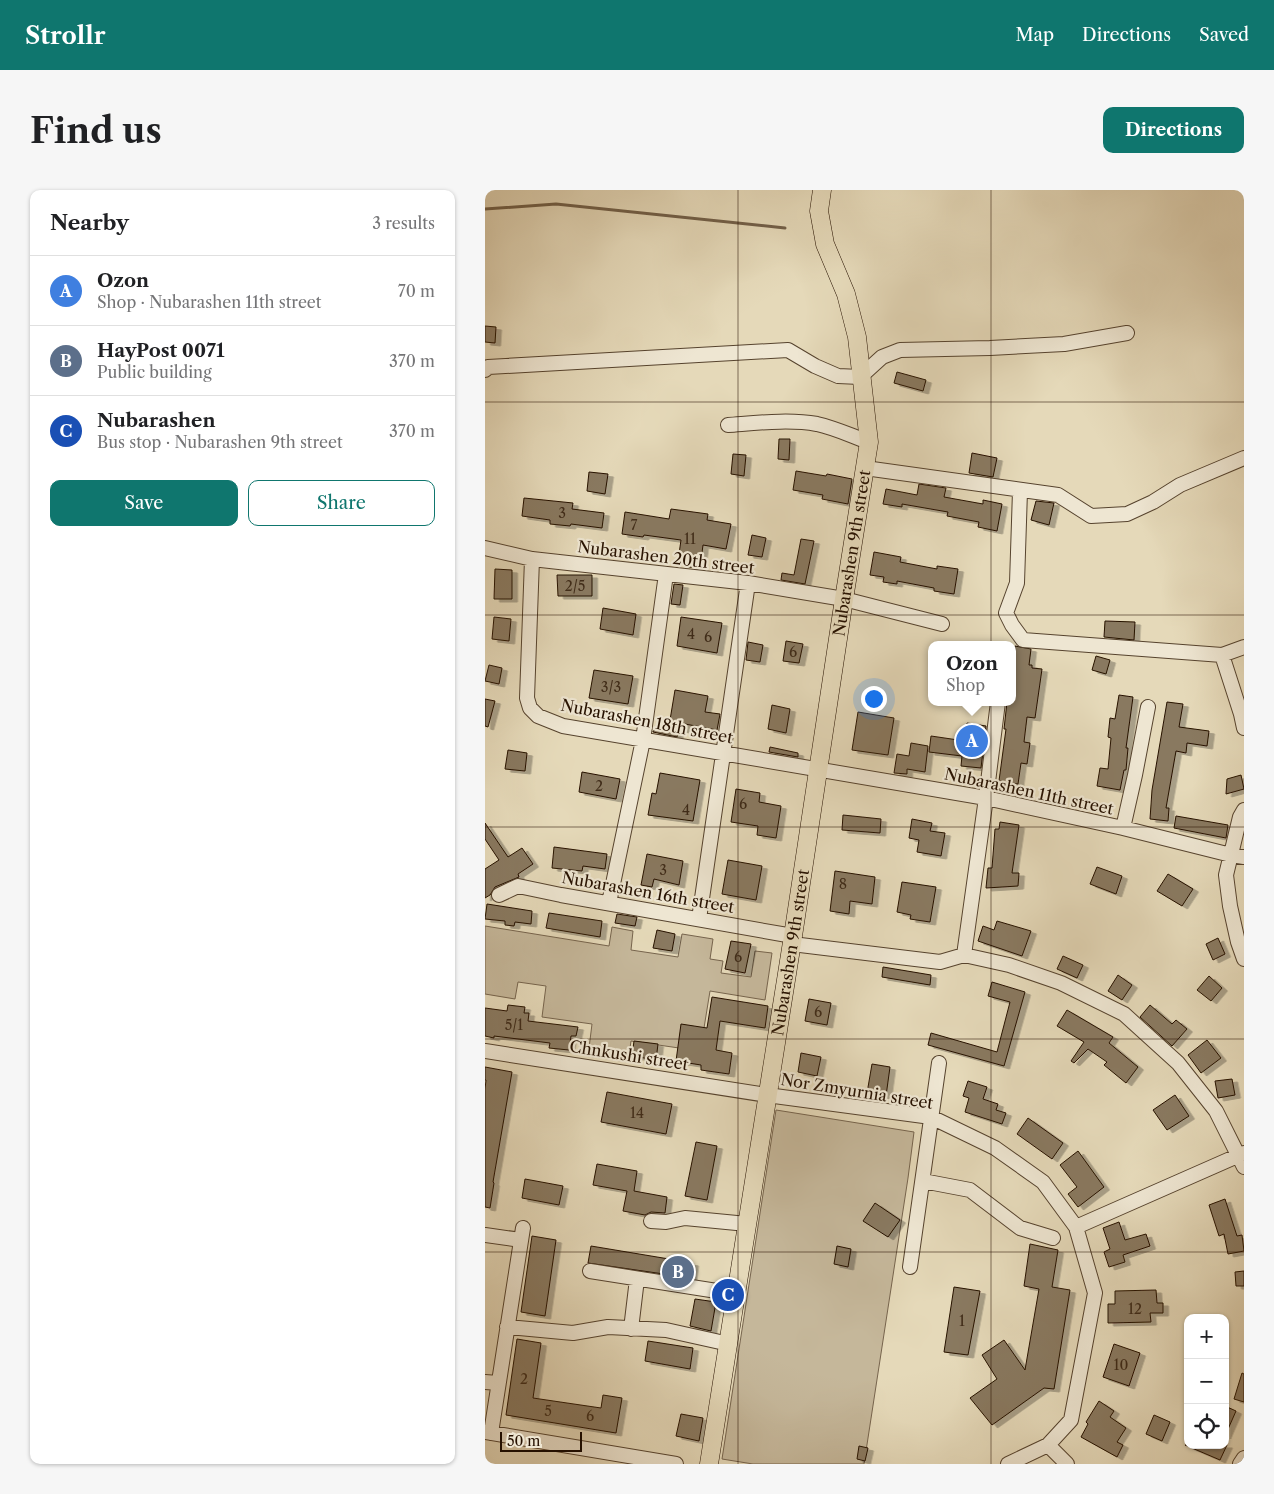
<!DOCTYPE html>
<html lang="en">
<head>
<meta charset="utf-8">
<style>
  :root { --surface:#fff; --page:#f6f6f6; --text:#202124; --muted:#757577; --line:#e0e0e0; --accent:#0f766e }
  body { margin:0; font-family:"Libre Caslon Text",serif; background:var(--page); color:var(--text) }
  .controls { position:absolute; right:15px; bottom:15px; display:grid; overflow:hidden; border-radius:10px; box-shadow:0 1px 4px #0004 }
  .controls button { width:45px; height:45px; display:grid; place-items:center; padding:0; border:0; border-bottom:1px solid var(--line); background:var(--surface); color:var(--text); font:25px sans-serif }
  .scale { position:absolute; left:15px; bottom:12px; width:82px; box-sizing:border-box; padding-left:5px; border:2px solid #261100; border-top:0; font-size:14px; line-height:18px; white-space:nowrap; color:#261100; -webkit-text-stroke:4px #eee6d2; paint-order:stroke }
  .you { position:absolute; left:388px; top:508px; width:18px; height:18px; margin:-12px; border:4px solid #fff; border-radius:50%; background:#1a73e8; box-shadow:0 0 0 8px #1a73e833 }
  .badge { display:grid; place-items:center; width:32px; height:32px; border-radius:50%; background:var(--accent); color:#fff; font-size:16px; font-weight:700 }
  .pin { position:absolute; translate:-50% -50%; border:2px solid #fff; box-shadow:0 1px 5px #0006 }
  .popup { position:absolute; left:443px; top:451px; width:88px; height:65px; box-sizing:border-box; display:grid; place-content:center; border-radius:10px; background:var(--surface); filter:drop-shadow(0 1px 4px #0005); font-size:16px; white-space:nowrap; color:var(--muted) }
  .popup b { font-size:19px; color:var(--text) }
  .popup::after { content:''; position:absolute; left:50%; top:100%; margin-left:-10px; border:10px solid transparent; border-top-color:var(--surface) }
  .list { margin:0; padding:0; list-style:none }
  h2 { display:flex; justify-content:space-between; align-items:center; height:65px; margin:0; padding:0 20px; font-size:21px }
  h2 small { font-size:16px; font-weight:400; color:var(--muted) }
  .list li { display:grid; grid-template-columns:32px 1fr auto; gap:15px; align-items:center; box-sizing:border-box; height:70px; padding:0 20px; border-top:1px solid var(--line) }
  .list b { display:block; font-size:19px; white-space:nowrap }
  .list p { margin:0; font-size:16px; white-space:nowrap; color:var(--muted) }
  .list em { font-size:16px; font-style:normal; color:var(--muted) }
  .actions { display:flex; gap:10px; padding:15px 20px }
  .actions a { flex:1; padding:11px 0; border:1px solid var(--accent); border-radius:10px; text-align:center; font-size:18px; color:var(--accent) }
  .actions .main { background:var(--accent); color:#fff }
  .icon { flex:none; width:28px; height:28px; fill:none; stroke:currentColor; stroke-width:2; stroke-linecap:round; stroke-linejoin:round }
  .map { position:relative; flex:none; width:759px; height:1274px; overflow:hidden; border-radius:10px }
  header { display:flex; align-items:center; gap:30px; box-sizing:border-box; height:70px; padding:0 25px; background:var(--accent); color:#fff }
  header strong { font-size:24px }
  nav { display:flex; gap:28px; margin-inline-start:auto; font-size:18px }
  .intro { display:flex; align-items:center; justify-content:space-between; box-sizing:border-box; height:120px; padding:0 30px }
  h1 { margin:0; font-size:35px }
  .button { padding:12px 22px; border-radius:10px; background:var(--accent); color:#fff; font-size:18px; font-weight:700 }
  main { display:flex; gap:30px; padding:0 30px }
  aside { flex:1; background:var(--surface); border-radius:10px; box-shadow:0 1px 4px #0004 }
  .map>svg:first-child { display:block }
  .green { fill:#c5b79a; stroke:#76644d }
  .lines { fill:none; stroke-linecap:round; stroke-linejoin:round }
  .stream { stroke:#726049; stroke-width:3 }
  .building { fill:#897960; stroke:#261100; filter:url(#shadow) }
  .minor-casing { stroke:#56432e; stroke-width:16 }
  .major-casing { stroke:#261100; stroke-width:19 }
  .minor { stroke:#eee6d2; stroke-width:14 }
  .major { stroke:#e5d9b9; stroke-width:18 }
  .grid { fill:none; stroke:#261100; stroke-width:1; stroke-opacity:0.55 }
  .labels { text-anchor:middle; stroke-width:4.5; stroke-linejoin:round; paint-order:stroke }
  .number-label { font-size:14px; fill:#3f2b18 }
  .street-label { font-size:16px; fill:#261100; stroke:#eee6d2 }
</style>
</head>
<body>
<header>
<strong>Strollr</strong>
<nav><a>Map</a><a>Directions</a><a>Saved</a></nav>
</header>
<div class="intro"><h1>Find us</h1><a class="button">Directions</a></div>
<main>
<aside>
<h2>Nearby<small>3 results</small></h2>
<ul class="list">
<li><span class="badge" style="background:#3f7fe0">A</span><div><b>Ozon</b><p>Shop · Nubarashen 11th street</p></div><em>70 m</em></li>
<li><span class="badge" style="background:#5c6f8a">B</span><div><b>HayPost 0071</b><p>Public building</p></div><em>370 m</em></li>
<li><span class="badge" style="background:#1a4fb4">C</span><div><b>Nubarashen</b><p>Bus stop · Nubarashen 9th street</p></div><em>370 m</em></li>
</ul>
<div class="actions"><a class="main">Save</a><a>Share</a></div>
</aside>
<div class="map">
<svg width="759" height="1274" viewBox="0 0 759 1274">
  <defs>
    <filter id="shadow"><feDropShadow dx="5.5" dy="3" stdDeviation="0" flood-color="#0004"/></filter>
  </defs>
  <rect width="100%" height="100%" fill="#e5d9b9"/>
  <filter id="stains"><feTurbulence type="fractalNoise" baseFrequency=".004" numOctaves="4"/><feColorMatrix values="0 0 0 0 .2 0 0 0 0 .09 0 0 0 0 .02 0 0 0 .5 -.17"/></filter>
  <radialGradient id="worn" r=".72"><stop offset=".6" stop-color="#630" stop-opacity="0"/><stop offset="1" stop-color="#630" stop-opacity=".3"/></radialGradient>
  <path class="green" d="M0 736 124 756 127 737 148 741 146 760 193 767 197 744 228 749 225 769 238 771 236 783 266 787 270 761 287 763 280 810 225 801 219 838 194 858 146 851 143 872 103 866 107 834 57 827 61 796 33 792 30 809 0 804Z
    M291 920 429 942 423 988 379 1274H268L237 1269Z"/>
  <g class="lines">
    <path class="stream" d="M0 19 71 14 300 38"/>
  </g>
  <path class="building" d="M0 136 11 137 10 153 0 152Z
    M412 182 441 190 438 201 409 193Z
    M294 249H305L304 270 293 269Z
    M487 263 512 268 508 287 484 283Z
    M248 264 261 265 259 286 246 284Z
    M311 281 341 286 342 284 367 289 363 314 337 309 338 305 308 300Z
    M104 282 123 284 120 304 102 301Z
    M434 294 461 298 459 307 498 314V310L517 314 512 341 493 337 494 332 462 326 463 322 417 314V317L398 314 401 299 432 305Z
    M39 308 88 313 87 319 119 323 117 338 86 334 85 336 65 334V330L37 326Z
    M551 311 569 313 564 335 546 330Z
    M186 319 223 324 222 330 246 334 241 359 218 355 215 378 203 377 204 369 194 364 196 350 159 345 158 347 137 344 140 322 184 329Z
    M267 345 281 348 277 367 263 365Z
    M316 349 329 351 320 394 296 390 297 383 309 385Z
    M389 362 416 367 415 372 452 379V376L473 379 469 404 449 401V398L412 391V394L398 392 399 387 385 385Z
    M10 379 27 380V409H9Z
    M72 385H107V406H73Z
    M189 394 198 395 195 415 186 414Z
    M118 418 151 424 148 445 115 439Z
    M9 427 26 429 24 451 7 449Z
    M196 427 237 433 232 463 192 456Z
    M620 431 650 432 649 450 619 447Z
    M301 451 318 454 314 473 298 471Z
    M263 452 278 455 275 472 261 470Z
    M530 456 546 459 544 475H547V478L557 479 550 528 542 527 539 552 545 553 542 574 536 573 533 594 514 591 521 539H519L522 512H527V476Z
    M611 466 625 470 621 484 607 480Z
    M4 475 17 478 14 494 0 491Z
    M109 480 148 486 143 514 104 508Z
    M190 500 223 506 220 522 235 524 232 540 200 534 199 540 194 539 192 547 168 542V541L184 536Z
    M634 505 648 507 641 558H643L641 580H639L635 600 612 596 615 578 623 579 626 548 623 547 625 528 630 529Z
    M0 509 10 511 3 537 0 536Z
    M682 512 698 514 694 537 724 541 722 556 702 553 701 563 691 561 681 618H684L683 631 665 629 667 600Z
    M287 515 305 519 301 543 283 539Z
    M373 522 409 528 403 565 367 560Z
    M482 533 501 536 496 578 476 576 477 566 444 562 446 546 480 551Z
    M426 553 443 556 440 582 422 579V584L409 583 412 564 424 566Z
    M285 557 313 563V567L284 562Z
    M23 560 42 563 40 581 20 579Z
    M97 582 135 589 131 609 94 602Z
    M175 583 215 590 208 631 163 625 167 603 171 604Z
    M756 585 759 599 741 604 742 589Z
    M251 599 275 603 274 612 296 616 291 648 272 645 273 636 246 632Z
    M358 625 396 629 395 643 357 640Z
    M691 626 743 635 741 648 689 638Z
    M427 629 447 633 445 641 460 643 456 666 432 662 434 650 424 648Z
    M515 632 534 635 527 683H534L533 696 501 698 503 678H507L510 639H514Z
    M0 633 23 667 37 658 48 674 33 684 34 687 10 697 5 705 0 708V679L14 670 0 649Z
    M69 657 122 664 120 679 98 676 97 681 67 678Z
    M162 664 198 671 194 695 169 689 167 697 156 695Z
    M243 670 277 676 271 710 237 704Z
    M612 677 637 686 631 704 605 694Z
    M350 681 390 687 387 714 365 711 364 724 345 721Z
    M683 684 708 699 697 716 672 701Z
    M417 692 451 697 445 732 425 729 426 725 412 722Z
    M2 714 47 721 46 734 30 732 29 736 20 735V731L0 729Z
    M64 723 117 731 115 747 61 738Z
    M132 724 152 727 150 736 130 733Z
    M512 731 546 741 537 766 493 751 498 736 509 740Z
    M172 740 190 744 187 761 168 758Z
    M733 748 740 764 728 770 721 754Z
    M246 751 266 754 260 783 240 779Z
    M578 766 598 775 592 788 572 779Z
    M398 777 446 785 445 795 397 787Z
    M633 785 647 795 637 810 623 801Z
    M724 786 737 798 726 811 712 800Z
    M507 792 540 802 519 876 443 855 446 843 512 862 525 812 503 806Z
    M227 807 283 816 280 838 235 831 231 860 247 863 244 884 216 880V875L191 871 196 834 222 838Z
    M324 809 346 813 342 835 320 831Z
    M23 815 40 817 39 823H44L43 831 93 837 91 846H86L84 860 64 858 65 853 9 846V848L0 846V818L22 821Z
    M665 815 687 834 691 830 702 839 687 856 655 827Z
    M582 820 628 847 624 853 653 877 641 893 619 875 622 872 603 859 589 873 586 871 599 852 572 836Z
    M722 850 736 868 716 883 703 865Z
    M149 851 173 854 171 870 147 866Z
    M316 863 336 867 332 886 313 882Z
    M387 874 405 877 401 906 382 903Z
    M0 877 27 882 8 992 9 993 5 1018 0 1017V899L1 890H0Z
    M747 889 750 905 733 908 730 891Z
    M483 891 502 897 498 909 513 914 511 920 521 923 517 934 480 922 484 908 478 906Z
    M122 902 187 914 181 944 116 932Z
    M690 905 704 926 682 940 668 920Z
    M543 928 578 953 567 969 532 944Z
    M211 952 232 956 222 1010 200 1006Z
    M593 961 619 997 593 1017 583 1004 592 997 575 975Z
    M112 974 152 981 149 1001 182 1007 180 1023 166 1022 160 1025 138 1021 142 1001 108 995Z
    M40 989 78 996 74 1015 37 1008Z
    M740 1009 752 1046 757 1045 759 1061 743 1064 739 1044 734 1046 724 1015Z
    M390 1013 415 1030 403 1047 378 1031Z
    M634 1032 640 1050 661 1044 665 1056 638 1065 640 1072 624 1077 619 1062 625 1059 618 1038Z
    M47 1046 71 1050 60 1126 36 1122Z
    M545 1054 573 1060 567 1097 585 1100 569 1199 559 1198 507 1235 485 1208 512 1189 497 1165 519 1150 540 1180 554 1099 539 1096Z
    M106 1056 208 1073 206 1088 103 1073Z
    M352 1056 366 1059 363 1077 349 1074Z
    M759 1081V1096H751L750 1082Z
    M469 1097 495 1101 483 1165 459 1162Z
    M671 1100 672 1113H678V1123H665L666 1132 623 1133V1114H630V1101Z
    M210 1109 231 1112 226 1141 205 1136Z
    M32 1149 56 1153 48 1208 116 1218 118 1205 137 1208 131 1243 21 1225Z
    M163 1151 208 1158 205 1179 160 1171Z
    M629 1154 655 1163 644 1196 618 1187Z
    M757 1183 759 1184V1212L749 1209Z
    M614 1211 629 1221 625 1227 641 1238 632 1252 638 1255 632 1267 596 1247 603 1234 601 1232Z
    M740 1216 751 1221 740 1246Z
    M196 1224 218 1228 214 1251 191 1246Z
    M669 1225 685 1232 677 1251 661 1244Z
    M700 1255H742L735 1270Z
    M374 1256 383 1258 380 1271 372 1269Z"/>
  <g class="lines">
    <defs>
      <path id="minor" d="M0 180 3 177 303 160 330 176 353 186 375 187 397 167 415 160 505 158 579 154 642 143
        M243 235C271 233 304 229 332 234 350 238 367 246 384 252
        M380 278 573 305 606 326 642 324 668 312 695 295 759 268
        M535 301 532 393 521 423 527 435 538 450 737 465 759 457
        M0 358 47 369 263 393 359 409 457 434
        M47 369 42 508 45 518 53 526 78 536 501 608 638 638 746 665 759 667
        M737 465 756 524 759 538
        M759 620 755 627 741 685 745 716 753 752 759 769
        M638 638 650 585 663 517
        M14 705 33 696 76 705 308 746
        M124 713 158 550 181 384
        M214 729 263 393
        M307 754 455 772 479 765 524 775 576 793 639 824 693 873 731 921 759 977
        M479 765 501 608 513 512
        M0 861 282 905 446 927 510 958 558 992 591 1037 610 1103 586 1230 563 1255 523 1274
        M438 991 485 1000 535 1038 568 1048
        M166 1031 181 1032 200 1028 262 1034
        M591 1037 759 963
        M0 1045 36 1050
        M425 1077 454 873
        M105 1081 251 1104
        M22 1137 88 1143 123 1137 181 1140 244 1154
        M146 1139 152 1089
        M0 1192 13 1193
        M0 1242 191 1274
        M6 1243 38 1038
        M563 1255 582 1274
        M755 1274 759 1268"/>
      <g id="major">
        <path id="s1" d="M224 1274 308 746 359 409 384 252 372 147 361 104 340 54 334 21 337 0"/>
      </g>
    </defs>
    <use href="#minor" class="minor-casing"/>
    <use href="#major" class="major-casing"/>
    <use href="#minor" class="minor"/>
    <use href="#major" class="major"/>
  </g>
  <path class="grid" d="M253 0V1274M506 0V1274M0 212H759M0 425H759M0 637H759M0 849H759M0 1062H759"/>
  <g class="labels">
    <g class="number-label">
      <text x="77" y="328">3</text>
      <text x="149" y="340">7</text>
      <text x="205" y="354">11</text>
      <text x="90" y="401">2/5</text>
      <text x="206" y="449">4</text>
      <text x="223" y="452">6</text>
      <text x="308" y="467">6</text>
      <text x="126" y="502">3/3</text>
      <text x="114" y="601">2</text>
      <text x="258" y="619">6</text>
      <text x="201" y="625">4</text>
      <text x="178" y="685">3</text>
      <text x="358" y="699">8</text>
      <text x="253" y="772">6</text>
      <text x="333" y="827">6</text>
      <text x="29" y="840">5/1</text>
      <text x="152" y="928">14</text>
      <text x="650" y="1124">12</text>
      <text x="477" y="1136">1</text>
      <text x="636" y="1180">10</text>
      <text x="39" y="1194">2</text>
      <text x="63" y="1226">5</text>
      <text x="105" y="1231">6</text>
    </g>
    <g class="street-label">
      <text dy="6" stroke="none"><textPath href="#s1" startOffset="922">Nubarashen 9th street</textPath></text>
      <text transform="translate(181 367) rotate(7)" y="6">Nubarashen 20th street</text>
      <text transform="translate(162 531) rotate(11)" y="6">Nubarashen 18th street</text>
      <text transform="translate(544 601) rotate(12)" y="6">Nubarashen 11th street</text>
      <text transform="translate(163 702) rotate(10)" y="6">Nubarashen 16th street</text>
      <text dy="6" stroke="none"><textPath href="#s1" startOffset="518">Nubarashen 9th street</textPath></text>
      <text transform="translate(144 865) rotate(9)" y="6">Chnkushi street</text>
      <text transform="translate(372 901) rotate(9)" y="6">Nor Zmyurnia street</text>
    </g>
  </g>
  <rect width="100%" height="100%" filter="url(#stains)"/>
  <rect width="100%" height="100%" fill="url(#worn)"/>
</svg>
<div class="controls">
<button>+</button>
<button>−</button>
<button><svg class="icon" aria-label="locate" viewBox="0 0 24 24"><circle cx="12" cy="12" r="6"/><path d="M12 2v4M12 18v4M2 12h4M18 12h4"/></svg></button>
</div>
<div class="scale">50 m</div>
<div class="you"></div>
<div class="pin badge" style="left:487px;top:551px;background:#3f7fe0">A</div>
<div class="popup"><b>Ozon</b>Shop</div>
<div class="pin badge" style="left:193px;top:1082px;background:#5c6f8a">B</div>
<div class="pin badge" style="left:243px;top:1105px;background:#1a4fb4">C</div>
</div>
</main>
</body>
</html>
